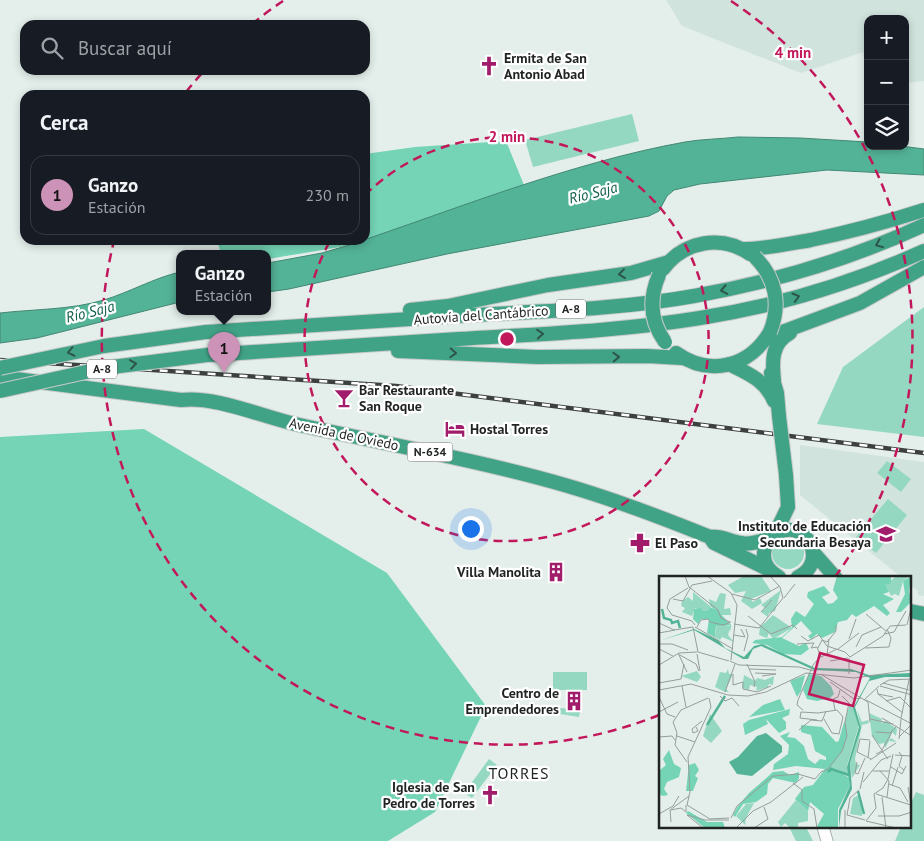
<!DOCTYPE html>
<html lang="es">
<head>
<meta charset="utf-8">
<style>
  :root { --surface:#171b24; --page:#242831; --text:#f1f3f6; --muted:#9ea1a6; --line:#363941; --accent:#cd92b7 }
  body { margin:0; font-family:"PT Sans",sans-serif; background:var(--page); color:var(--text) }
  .controls { position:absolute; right:15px; top:15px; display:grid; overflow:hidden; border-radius:10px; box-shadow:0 2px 8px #0003 }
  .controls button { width:45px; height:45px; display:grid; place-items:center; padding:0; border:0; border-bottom:1px solid var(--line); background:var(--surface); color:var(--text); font:25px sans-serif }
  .you { position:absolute; left:470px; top:528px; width:18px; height:18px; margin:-12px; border:4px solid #fff; border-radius:50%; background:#1a73e8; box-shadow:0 0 0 8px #1a73e833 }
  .badge { display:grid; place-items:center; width:32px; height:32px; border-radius:50%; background:var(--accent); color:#111; font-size:16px; font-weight:700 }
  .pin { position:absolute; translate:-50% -41px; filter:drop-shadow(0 1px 2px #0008) }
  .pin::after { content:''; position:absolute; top:26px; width:18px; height:15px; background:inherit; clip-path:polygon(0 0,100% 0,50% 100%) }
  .popup { position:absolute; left:176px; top:250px; width:95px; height:65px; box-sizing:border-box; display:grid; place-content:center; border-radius:10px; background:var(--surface); filter:drop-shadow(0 1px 4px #0005); font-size:16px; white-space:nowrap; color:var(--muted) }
  .popup b { font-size:19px; color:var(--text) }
  .popup::after { content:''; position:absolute; left:50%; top:100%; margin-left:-10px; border:10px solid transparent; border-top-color:var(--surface) }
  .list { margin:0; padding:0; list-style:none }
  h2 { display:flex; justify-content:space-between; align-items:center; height:65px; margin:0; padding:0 20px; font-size:21px }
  h2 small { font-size:16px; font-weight:400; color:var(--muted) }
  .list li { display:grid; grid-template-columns:32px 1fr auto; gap:15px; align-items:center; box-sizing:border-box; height:80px; margin:0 10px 10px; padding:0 10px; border:1px solid var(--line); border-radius:15px }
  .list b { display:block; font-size:19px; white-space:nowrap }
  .list p { margin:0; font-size:16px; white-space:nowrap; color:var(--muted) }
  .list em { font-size:16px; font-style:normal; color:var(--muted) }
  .icon { flex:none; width:28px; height:28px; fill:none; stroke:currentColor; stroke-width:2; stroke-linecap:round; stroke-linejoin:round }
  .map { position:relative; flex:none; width:924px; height:841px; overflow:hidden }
  .search { position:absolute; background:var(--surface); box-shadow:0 2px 8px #0003; left:20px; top:20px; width:350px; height:55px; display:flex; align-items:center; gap:12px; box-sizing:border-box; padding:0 18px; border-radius:15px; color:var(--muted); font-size:19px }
  .panel { position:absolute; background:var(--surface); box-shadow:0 2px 8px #0003; left:20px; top:90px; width:350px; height:155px; border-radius:15px }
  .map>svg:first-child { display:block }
  .built { fill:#d0e3dc }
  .green { fill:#95d8c1 }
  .forest { fill:#74d4b5 }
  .water { fill:#53b396; stroke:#438873 }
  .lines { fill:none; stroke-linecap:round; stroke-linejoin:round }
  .secondary-casing { stroke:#a5afab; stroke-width:13 }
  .highway-casing { stroke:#c9caca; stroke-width:16 }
  .secondary { stroke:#fff; stroke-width:11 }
  .highway { stroke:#41a386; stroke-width:14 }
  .rail-casing { stroke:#3c413f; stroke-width:4.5 }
  .rail { stroke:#fff; stroke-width:2.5; stroke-dasharray:8; stroke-linecap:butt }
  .highway-bridge-casing { stroke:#c9caca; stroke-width:16; stroke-linecap:butt }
  .highway-bridge { stroke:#41a386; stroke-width:14 }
  .oneway { stroke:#2d5649 }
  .ring { fill:none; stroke:#c2185b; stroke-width:2.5; stroke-dasharray:9 6 }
  .labels { text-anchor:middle; stroke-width:4.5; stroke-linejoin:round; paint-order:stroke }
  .shield { fill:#fff; stroke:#626564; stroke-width:1 }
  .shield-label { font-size:12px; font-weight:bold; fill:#1f2321 }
  .poi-label { font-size:14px; font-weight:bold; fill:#1f2321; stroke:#fff; text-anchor:start }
  .street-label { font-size:14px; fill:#1f2321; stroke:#fff }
  .water-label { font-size:15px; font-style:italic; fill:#13604c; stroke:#fff }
  .quarter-label { font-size:16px; letter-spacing:1px; fill:#1f2321; stroke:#fff }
  .inset-river { fill:none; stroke:#53b396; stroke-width:2.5 }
  .inset-road { fill:none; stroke:#959d9a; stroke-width:1 }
  .view { fill:#c2185b; fill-opacity:0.15; stroke:#c2185b; stroke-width:2.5 }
  .inset-edge { fill:none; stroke:#1f2321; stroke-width:2.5 }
  .centre { fill:#c2185b; stroke:#fff; stroke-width:2.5 }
  .ring-label { font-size:15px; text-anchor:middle; font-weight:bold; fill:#c2185b; stroke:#fff; stroke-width:4.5; stroke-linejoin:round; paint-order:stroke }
</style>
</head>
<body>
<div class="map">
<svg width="924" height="841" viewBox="0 0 924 841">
  <rect width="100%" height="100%" fill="#e4efeb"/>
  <path class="built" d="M666 0H924V81L905 83V19H868V73L863 52 801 73 682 26Z
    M800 445 924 462V596L918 595V591L910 585V577H901L800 495Z"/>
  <path class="green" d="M632 114 639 141 533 167 525 140Z
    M924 307V437L817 424 843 367Z
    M887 461 911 479 901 492 877 473Z
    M888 499 907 515 876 553 856 537Z
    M772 553a16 16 0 1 1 32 0a16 16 0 1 1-32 0Z
    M553 672H587V690H553Z
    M555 707 580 711 579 717 554 713Z
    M489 759 497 765 472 798 467 795 470 785Z
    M916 792 924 795V841H895L901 827H910V805Z
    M789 827H806L813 841H796Z"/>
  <path class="forest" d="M506 141 524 185 365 240V154L415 147Z
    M217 240H364L346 246 268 259V254H221Z
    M144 429 387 573 486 706 435 812 388 841H0V437Z"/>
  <path class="water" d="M738 137 800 138 868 142V146H901L924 149V175L827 170 700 184 674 190 667 196 659 211 649 216 447 254 289 289 268 292V263L322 253 346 246C457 209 569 163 685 142 702 139 721 139 738 137Z
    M180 272V302L37 338 0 343V313C34 309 70 310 104 300 130 292 154 278 180 272Z"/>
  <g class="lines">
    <defs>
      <path id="secondary" d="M823 827 827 841"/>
      <path id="highway" d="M742 249C766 249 788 244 811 240 850 232 887 222 924 210
        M663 269C684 241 721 234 750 254
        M410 310 448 306 548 285 631 273 669 262
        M206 332C295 327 384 321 473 315 546 311 622 309 694 296 773 282 851 259 924 225
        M766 338 860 303 924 267
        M398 351 537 357 647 356 682 358
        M676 353C710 377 749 367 770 332
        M207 355C291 350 375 344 459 339 540 334 621 331 700 318 777 306 853 283 924 251
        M729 364C749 374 765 380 774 401
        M771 373 777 393 779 416
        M0 377 181 400C216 396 260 416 295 424 386 444 478 460 568 486 616 500 663 518 710 537 723 535 729 542 742 543 751 545 761 541 770 538
        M774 381C772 362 771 343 790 333
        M775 534 788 507 786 475
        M710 537 714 543 770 570
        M813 552 835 577
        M779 577C770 572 763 564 764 553 765 545 769 538 776 534 805 516 830 562 798 577
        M910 611 924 614"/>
    </defs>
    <use href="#secondary" class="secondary-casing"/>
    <use href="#highway" class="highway-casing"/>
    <use href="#secondary" class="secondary"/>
    <use href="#highway" class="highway"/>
    <defs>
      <path id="rail" d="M0 360 396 386 924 453"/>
    </defs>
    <use href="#rail" class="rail-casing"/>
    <use href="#rail" class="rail"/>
    <defs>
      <path id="highway-bridge" d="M755 257C776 278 781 305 770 332
        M659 275C649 298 650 321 665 342
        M0 368 104 346 206 332
        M0 391 104 368 207 355
        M779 416 786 475"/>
    </defs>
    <use href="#highway-bridge" class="highway-bridge-casing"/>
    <use href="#highway-bridge" class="highway-bridge"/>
  </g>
  <defs><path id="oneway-chevron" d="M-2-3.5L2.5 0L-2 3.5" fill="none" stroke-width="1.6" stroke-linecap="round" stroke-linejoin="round" transform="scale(1.25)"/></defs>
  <g class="oneway">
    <use href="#oneway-chevron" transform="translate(879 244) rotate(158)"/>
    <use href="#oneway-chevron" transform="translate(622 274) rotate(173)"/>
    <use href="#oneway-chevron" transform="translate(724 290) rotate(169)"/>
    <use href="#oneway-chevron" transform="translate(796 297) rotate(-16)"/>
    <use href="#oneway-chevron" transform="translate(540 334) rotate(-4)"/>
    <use href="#oneway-chevron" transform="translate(71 352) rotate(168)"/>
    <use href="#oneway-chevron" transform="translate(453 353) rotate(3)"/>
    <use href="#oneway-chevron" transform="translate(616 357) rotate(-2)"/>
    <use href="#oneway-chevron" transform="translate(133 364) rotate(-8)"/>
  </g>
  <g class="ring">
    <path d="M365 195A202 202 0 1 1 330 241"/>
    <path d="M659 715A405 405 0 0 1 114 241M186 92A405 405 0 0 1 204 71M252 24A405 405 0 0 1 283 1M731 1A405 405 0 0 1 835 577"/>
  </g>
  <defs>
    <symbol id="church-bare" viewBox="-9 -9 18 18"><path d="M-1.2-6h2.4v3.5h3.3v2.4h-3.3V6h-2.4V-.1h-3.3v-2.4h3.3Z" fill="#a11c6a" stroke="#fff" stroke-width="2.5" paint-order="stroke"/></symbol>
    <symbol id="bar-bare" viewBox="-9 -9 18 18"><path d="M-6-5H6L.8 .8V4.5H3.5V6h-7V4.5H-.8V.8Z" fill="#a11c6a" stroke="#fff" stroke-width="2.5" paint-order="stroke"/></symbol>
    <symbol id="hotel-bare" viewBox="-9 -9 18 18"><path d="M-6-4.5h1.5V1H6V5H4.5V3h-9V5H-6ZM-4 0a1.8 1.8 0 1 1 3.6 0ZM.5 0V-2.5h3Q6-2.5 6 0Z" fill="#a11c6a" stroke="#fff" stroke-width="2.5" paint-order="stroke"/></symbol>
    <symbol id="school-bare" viewBox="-9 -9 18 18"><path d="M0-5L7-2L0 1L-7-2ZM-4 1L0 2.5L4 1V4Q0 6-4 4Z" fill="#a11c6a" stroke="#fff" stroke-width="2.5" paint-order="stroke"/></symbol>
    <symbol id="pharmacy-bare" viewBox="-9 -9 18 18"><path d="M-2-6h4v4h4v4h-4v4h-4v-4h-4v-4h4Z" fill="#a11c6a" stroke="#fff" stroke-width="2.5" paint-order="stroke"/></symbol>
    <symbol id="building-bare" viewBox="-9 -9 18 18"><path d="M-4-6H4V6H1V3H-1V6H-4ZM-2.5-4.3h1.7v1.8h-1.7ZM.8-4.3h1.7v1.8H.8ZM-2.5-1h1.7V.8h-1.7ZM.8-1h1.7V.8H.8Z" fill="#a11c6a" stroke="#fff" stroke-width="2.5" paint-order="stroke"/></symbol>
  </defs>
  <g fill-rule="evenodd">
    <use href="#church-bare" x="475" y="52" width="28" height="28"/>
    <use href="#bar-bare" x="330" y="384" width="28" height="28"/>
    <use href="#hotel-bare" x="441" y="415" width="28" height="28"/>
    <use href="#school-bare" x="872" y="520" width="28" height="28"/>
    <use href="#pharmacy-bare" x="626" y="529" width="28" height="28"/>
    <use href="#building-bare" x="542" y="558" width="28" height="28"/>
    <use href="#building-bare" x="560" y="687" width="28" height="28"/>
    <use href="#church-bare" x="476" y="781" width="28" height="28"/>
  </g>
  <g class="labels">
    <g class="shield">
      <rect x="556" y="299.5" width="30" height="19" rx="4"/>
      <rect x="87" y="359.5" width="30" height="19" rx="4"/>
      <rect x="407.5" y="442.5" width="45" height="19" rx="4"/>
    </g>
    <g class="shield-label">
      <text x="571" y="313">A-8</text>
      <text x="102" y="373">A-8</text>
      <text x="430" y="456">N-634</text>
    </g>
    <g class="poi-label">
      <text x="504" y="63">Ermita de San<tspan x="504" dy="16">Antonio Abad</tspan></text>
      <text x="359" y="395">Bar Restaurante<tspan x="359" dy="16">San Roque</tspan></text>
      <text x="470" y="434">Hostal Torres</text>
      <text x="871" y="531" text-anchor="end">Instituto de Educación<tspan x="871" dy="16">Secundaria Besaya</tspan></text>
      <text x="655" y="548">El Paso</text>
      <text x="541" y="577" text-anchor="end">Villa Manolita</text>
      <text x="559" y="698" text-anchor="end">Centro de<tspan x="559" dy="16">Emprendedores</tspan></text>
      <text x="475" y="792" text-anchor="end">Iglesia de San<tspan x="475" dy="16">Pedro de Torres</tspan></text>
    </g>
    <g class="street-label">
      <text transform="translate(481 315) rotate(-4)" y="5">Autovía del Cantábrico</text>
      <text transform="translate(344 434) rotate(12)" y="5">Avenida de Oviedo</text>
    </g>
    <g class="water-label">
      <text transform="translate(593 193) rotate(-14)" y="5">Río Saja</text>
      <text transform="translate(90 312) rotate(-14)" y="5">Río Saja</text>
    </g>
    <g class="quarter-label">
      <text x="519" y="779">TORRES</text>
    </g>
  </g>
  <g transform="translate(659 576)">
    <rect width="252" height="252" fill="#e4efeb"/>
    <path d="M85 0H102L112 15 92 23 94 26 101 22 103 27 93 33 82 25 87 15 76 17 69 9ZM237 0H250L244 5 240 20 236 18 232 20 227 9ZM122 14 116 35 110 37 109 41 102 36 106 32 102 29ZM34 16 51 30 50 23 57 26 61 17 67 18 65 33 71 32 72 39H61L51 30V34L44 35 36 32 33 40 23 36 26 32 22 30 23 25 29 21 34 25ZM114 39 133 52 114 63 110 57 108 62 100 59 101 51ZM58 48 72 50 69 59 75 66 63 61 61 64 56 60ZM69 93 70 98H74L67 113 70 116H66L56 111 61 96 67 97ZM38 95 42 101 38 106 22 100ZM85 99 96 105 98 102 106 104 115 100 114 109 110 108 109 111 97 115 98 111 91 109 90 114 83 112ZM194 127 200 149 188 190 191 202 172 190 190 131ZM198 134 203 146 209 144 210 147 203 149 196 183 197 188 201 189 193 202 191 187 202 152ZM210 137 223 143 222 147 227 145 238 153 237 160 233 156 230 165 232 162 238 166 230 165 226 172 225 167 220 168 213 160ZM51 138 63 155 52 167 44 160ZM200 219 203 226V240L191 238 194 222ZM137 224 149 235V245L139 247V252H131L126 247 122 251 119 246ZM95 227 87 242 86 249 77 240 87 228Z" fill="#95d8c1"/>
    <path d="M178 0 232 1V7L227 9 230 16 224 18 235 23 224 29 231 37 228 40 215 30 197 41 193 38 188 44 179 46 176 56 163 62 158 58 152 63 149 60 153 57 142 45 123 62 140 70 147 67 150 73 142 79 124 78 108 69 93 67 96 64 123 61 133 52 132 43 137 35 146 41 155 28 148 21 149 16 165 10 171 17 163 21 169 28 174 27 179 22 174 14ZM252 0 250 15 252 26 242 36H237L246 18 244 5ZM50 31 58 34 72 49V57L71 49 57 50 56 60 61 64 48 57 50 43H42L39 48 34 43 35 33 42 32 44 35 50 34ZM150 98 162 100 172 110 175 118 171 122 158 125 148 123 144 114ZM146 99 142 115 138 121 131 105ZM121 123 126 134 90 141 104 129ZM131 133 130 139 123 142 127 146V153L120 157 107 143 109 148 86 159 84 148 90 144ZM185 146 188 158 184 174 172 190 190 202 191 210 179 233V252H157L165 238 151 226 149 235 136 223 145 211 154 209 166 193 137 190 114 194 115 188 129 178 130 169 121 160 131 156 128 161 136 162 145 170 149 183 156 188 161 183 167 184V181L156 175 152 159 142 156V149L163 151 177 166 180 165ZM10 174 15 188 22 192 20 201 8 206 5 213 9 219 4 220 0 218V195L7 189 4 183ZM36 187 40 194 36 200 39 202 34 215H27L30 189ZM124 195 131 199 140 196V202L137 207 114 202 109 208 108 218 97 226 84 228 76 241 74 239 79 230 90 217 114 196ZM29 235 48 246H64L66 252H46L27 237Z" fill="#74d4b5"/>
    <path d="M35 53 59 64 66 72 85 81 95 70 103 68 156 92 192 93 210 99 252 97V101H226L210 105 196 131 202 152 191 187 193 213 182 235 180 252V234L191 210 188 191 200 151 194 132 211 102 197 96 155 94 102 70 94 73 89 83H84L35 54 0 65ZM107 157 123 170V176L93 200 78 198 70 186 79 181 98 160Z" fill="#53b396"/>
    <path class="inset-river" d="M3 33 5 42 12 44 13 47 19 45 21 52M48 149 66 120M169 196 172 193 190 199M199 215 205 238"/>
    <path class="inset-road" d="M26 0 30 11 59 34 62 42 71 46M48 0 72 17 78 29 72 84M29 12 11 23 8 32 13 39 33 45 36 49M73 18 96 24 121 10M125 22 136 8M14 23 24 25 33 9 53 5M102 36 113 24M207 38 227 55M89 40 112 58 134 49 138 53M0 47 15 54M75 48 100 52M248 49 253 28M34 51 39 76M36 51 74 73M38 51 42 44 49 43 51 46 64 49 72 46M100 52 124 22 121 11 111 0M15 54 34 51M0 57 16 54M225 58 235 56 247 35M75 59 86 61 82 53M142 60 149 65 160 59 168 70 186 76 191 81M190 63 197 43M0 68H13L29 74M138 68 155 67 152 72 158 71 162 81M197 71 203 59 222 51M159 72 163 64 168 66 177 55V49M206 72 230 71 232 62 228 53M0 73 14 80M179 73 200 57M85 75 89 60 87 53M39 76 70 85M19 78 37 88 40 95M38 78 41 95M168 78 170 63M20 79 28 96M191 81 224 60 231 50 247 49M190 82V98M71 85 80 89 140 91 155 95M171 85 189 82M88 88 96 106 95 111M0 89 20 77 38 76M90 93 117 94M96 97 117 98 103 100M74 98V109L84 106V113L98 116 112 110M163 99 209 126M171 106 195 123 202 122M0 107 22 103 25 88M224 107 250 114M221 109 230 104 253 103M23 110 27 131M221 110 253 119M218 113 219 118 234 121M0 114 32 108 69 119 89 120 107 116 147 97 195 102 253 94M66 116 76 88M219 118 244 137M61 120 66 125 73 122 80 130M0 121 8 138 16 141M50 122 52 131 29 181 31 216 28 229 51 243 70 242M205 124 220 110M207 124 253 148M227 125 241 121 253 133M209 126 211 146M144 134 138 129 139 124 154 89 160 82 178 73M176 134 174 123 179 121 181 114M0 136 19 126M223 142 253 160M242 142 250 104M211 143 234 148M158 144 141 142 142 136 159 137 178 134 184 141 180 158 173 157 165 143M37 151 39 155 34 157 33 153 43 145M140 154 152 144 163 145 167 135M217 156 231 157 238 150M213 159 224 176M18 160 36 166M0 161 13 160 16 164M240 161 253 148M240 163 242 143M211 164 201 163 198 176 212 183M223 174 233 156M240 176 243 180 240 190 245 194M217 178 223 175 229 183M236 179 252 180M209 182 211 165M211 184 237 167M28 186 16 169 18 157 14 146 22 134 49 122M198 186 196 197 199 198 206 182M232 191 243 198 247 190M214 195H230M221 195 230 205 228 221M204 206 222 184 232 180M134 207 143 214V225L155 233 158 252M230 208 241 212 249 226M233 210 239 191M249 211 252 229M201 213 205 196M217 218 252 229M223 221 227 252M12 234 22 232 27 236V229M186 234V252M0 238 14 230 20 220M188 239 191 222 200 214M188 239 206 244M219 240H240L253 236M72 242 78 230 114 200 139 198 156 203 162 196 169 193 183 175 188 160 186 146 190 127 183 120M207 245 237 252M207 245 217 232 215 218 224 212 229 203 234 178M12 246 11 234 30 220M78 251 94 235 112 226 144 201M44 252 28 239 46 244H70M95 252 109 243 105 231"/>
    <path class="view" d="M161 77 205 89 194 130 150 118Z"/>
    <rect width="252" height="252" class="inset-edge"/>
  </g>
  <circle cx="507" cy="339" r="8" class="centre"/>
  <g class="ring-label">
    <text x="793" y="58">4 min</text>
    <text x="507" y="142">2 min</text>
  </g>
</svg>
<div class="controls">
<button>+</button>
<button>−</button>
<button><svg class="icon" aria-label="layers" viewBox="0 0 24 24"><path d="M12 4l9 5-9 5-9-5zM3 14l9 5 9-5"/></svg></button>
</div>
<div class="you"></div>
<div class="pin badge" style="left:224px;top:373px">1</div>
<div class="popup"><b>Ganzo</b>Estación</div>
<div class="search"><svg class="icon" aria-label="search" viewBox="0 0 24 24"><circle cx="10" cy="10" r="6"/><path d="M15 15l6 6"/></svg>Buscar aquí</div>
<section class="panel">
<h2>Cerca<small></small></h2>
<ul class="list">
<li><span class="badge">1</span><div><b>Ganzo</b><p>Estación</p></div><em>230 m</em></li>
</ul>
</section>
</div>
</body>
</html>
